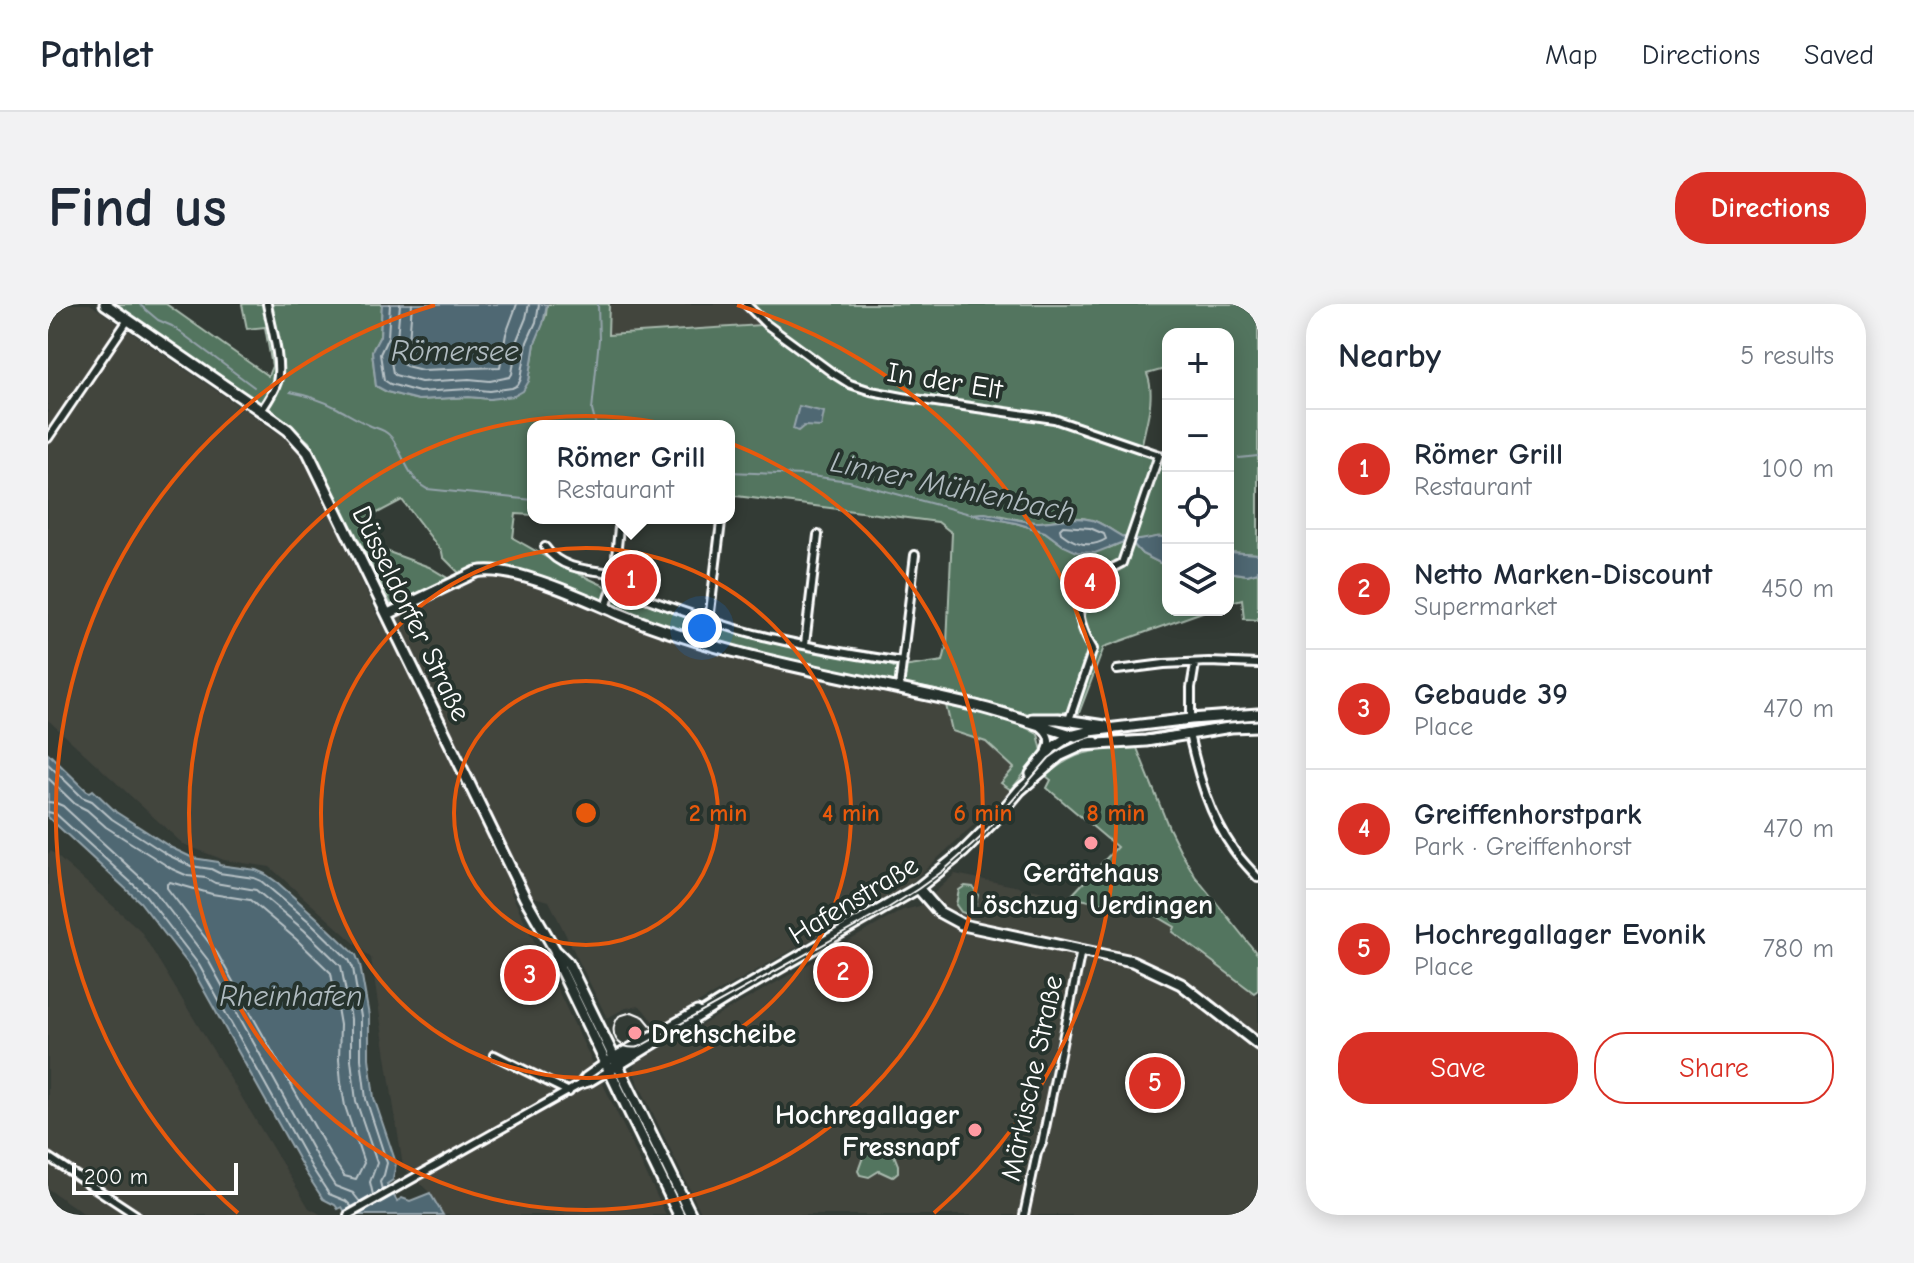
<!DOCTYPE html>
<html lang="en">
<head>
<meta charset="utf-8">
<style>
  :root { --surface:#fff; --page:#f2f2f3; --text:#1f2937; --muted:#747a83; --line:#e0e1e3; --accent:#d93025 }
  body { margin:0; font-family:"Comic Neue",sans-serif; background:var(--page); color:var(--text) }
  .controls { position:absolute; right:24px; top:24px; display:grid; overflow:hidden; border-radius:16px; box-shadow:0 4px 20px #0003 }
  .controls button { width:72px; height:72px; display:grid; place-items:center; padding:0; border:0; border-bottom:2px solid var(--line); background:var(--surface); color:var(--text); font:40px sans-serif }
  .scale { position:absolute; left:24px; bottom:20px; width:166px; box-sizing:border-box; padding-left:8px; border:4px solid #fff; border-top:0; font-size:22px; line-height:28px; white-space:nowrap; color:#fff; -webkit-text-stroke:6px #26332d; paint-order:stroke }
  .you { position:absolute; left:654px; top:324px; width:28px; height:28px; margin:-20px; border:6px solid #fff; border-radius:50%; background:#1a73e8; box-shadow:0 0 0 12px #1a73e833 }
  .badge { display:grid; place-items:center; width:52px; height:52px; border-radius:50%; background:var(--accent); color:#fff; font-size:26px; font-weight:700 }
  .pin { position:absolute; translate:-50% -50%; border:4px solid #fff; box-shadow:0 2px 8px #0006 }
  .popup { position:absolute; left:479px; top:116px; width:208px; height:104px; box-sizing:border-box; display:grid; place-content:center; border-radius:16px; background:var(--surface); filter:drop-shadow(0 2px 6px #0005); font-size:26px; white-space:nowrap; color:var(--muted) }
  .popup b { font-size:30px; color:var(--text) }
  .popup::after { content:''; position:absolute; left:50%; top:100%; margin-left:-16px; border:16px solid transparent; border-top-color:var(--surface) }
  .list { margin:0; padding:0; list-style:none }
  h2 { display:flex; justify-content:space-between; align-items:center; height:104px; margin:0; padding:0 32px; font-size:34px }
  h2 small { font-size:26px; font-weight:400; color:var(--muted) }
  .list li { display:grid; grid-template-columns:52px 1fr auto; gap:24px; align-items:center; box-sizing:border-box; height:120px; padding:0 32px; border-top:2px solid var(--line) }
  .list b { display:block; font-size:30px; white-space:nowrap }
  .list p { margin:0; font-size:26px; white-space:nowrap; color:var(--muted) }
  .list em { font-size:26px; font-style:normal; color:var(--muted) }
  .actions { display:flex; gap:16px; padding:24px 32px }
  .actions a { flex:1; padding:18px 0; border:2px solid var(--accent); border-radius:32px; text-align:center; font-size:28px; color:var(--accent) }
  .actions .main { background:var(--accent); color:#fff }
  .icon { flex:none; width:44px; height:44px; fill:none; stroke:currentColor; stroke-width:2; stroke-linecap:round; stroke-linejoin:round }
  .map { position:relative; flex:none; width:1210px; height:911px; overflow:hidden; border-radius:32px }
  header { display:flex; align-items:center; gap:48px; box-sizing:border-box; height:112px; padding:0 40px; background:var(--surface); border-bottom:2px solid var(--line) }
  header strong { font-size:38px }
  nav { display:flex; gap:44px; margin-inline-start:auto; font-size:28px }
  .intro { display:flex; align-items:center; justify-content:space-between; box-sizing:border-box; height:192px; padding:0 48px }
  h1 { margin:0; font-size:56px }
  .button { padding:20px 36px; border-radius:32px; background:var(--accent); color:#fff; font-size:28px; font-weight:700 }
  main { display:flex; gap:48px; padding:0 48px }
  aside { flex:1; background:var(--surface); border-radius:32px; box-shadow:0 4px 20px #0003 }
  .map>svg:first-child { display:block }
  .built { fill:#42443e }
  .green { fill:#53745e; stroke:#a9baae; stroke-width:2; fill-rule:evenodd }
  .water { fill:#4f6873; stroke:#95a4ab; stroke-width:2 }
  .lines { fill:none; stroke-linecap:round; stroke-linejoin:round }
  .shore { stroke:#b9c3c7; stroke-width:2 }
  .stream { stroke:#95a4ab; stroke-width:2 }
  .street-casing { stroke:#fff; stroke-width:12 }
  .secondary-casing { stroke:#fff; stroke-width:15 }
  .street { stroke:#26332d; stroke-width:6 }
  .secondary { stroke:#26332d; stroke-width:9 }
  .tram { stroke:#fff; stroke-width:2 }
  .ring { fill:none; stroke:#e8590c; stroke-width:4 }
  .poi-dot { fill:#ff9aa2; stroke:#26332d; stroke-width:3 }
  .labels { text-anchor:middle; stroke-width:8; stroke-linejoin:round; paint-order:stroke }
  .street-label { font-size:28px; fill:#fff; stroke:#26332d }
  .poi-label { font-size:28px; font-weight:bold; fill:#fff; stroke:#26332d }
  .water-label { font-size:30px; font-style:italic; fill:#b0bbc0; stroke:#26332d }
  .centre { fill:#e8590c; stroke:#26332d; stroke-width:4 }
  .ring-label { font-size:24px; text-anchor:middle; font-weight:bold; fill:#e8590c; stroke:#26332d; stroke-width:8; stroke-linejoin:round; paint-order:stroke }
</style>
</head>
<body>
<header>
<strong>Pathlet</strong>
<nav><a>Map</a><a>Directions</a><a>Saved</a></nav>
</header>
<div class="intro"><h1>Find us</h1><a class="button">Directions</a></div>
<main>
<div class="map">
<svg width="1210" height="911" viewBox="0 0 1210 911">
  <rect width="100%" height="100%" fill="#333b35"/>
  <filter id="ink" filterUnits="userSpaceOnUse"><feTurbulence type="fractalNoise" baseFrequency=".0125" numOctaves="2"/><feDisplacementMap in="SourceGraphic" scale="16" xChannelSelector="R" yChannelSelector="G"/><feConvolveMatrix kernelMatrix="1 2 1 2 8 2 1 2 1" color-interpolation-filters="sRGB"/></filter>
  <g filter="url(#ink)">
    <path class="built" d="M0 0H42L236 133 255 151 333 319 434 269H448L488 281 602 329 642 342 683 353 898 401 904 427 938 438 966 464 954 479 963 486 862 580 609 722 592 702 578 704 559 714 501 597 462 587 618 911H395L382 889 355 863 323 654 222 563 176 556 135 540 0 416Z
      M561 0H695L716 21 560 31Z
      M3 547 92 626 261 904 274 911H38L0 885V550Z
      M907 570 1105 610 1128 623 1126 629 1210 692V911H654L585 768 587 759 855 606 872 602Z"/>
    <path class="green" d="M66 0H118L220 72 224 62 217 23 199 25 194 0H334L332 32 324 47 328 82 339 88 371 96 421 93 442 95 481 77 487 39 498 11 499 0H561L560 31 714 21 695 0H1210V250L1180 248V30H1120V64L1099 70C1108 92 1098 118 1094 140L1120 150V234C1108 230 1101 236 1090 237 1073 237 1059 220 1044 216 1024 210 1006 218 988 218 967 217 947 207 926 210L968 219 997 228 1016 242 1061 244 1075 238 1086 241 1094 250 1120 263V306H1160L1056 343 1031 409 1018 408 985 411 903 389 856 380 851 369 848 378 844 379 726 355 655 336 447 263H434L412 270 395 253 394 248 354 196 316 216 314 221 317 227 327 243 381 263 401 275 345 304 261 138 231 112ZM485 122H681V191L890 218 904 229 899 340 895 357 848 364C837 357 820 358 807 355 769 347 732 340 694 330 637 315 582 295 529 269 507 259 486 246 465 234L468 210 485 211Z
      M1180 268 1199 271 1210 268V316L1196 315 1194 295 1180 299Z
      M898 401 962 415 990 430 994 447 963 486 953 479 966 464 938 438 904 427Z
      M1089 444 1121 524 1133 548 1147 572 1210 651V686L1206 689 1125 628 1127 623 1105 610 1022 593 1069 543 999 484 1003 476 998 472C1029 444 1050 446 1089 444Z
      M917 582 925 583 930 591 927 604 919 610 913 608 908 601 911 586Z
      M821 846 846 851 850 861V868L844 873 831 867 821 873 812 871 810 867 815 853Z"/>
    <path class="water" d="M334 0H499L495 20 487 39 481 77 475 87 466 92 442 95 421 93 370 96 339 88 328 82 324 47 332 32Z
      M751 102 776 108 773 123 756 122 750 127 745 125Z
      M937 209C953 212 970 217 987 218 1005 219 1023 211 1044 216 1059 220 1073 237 1089 236 1101 236 1108 230 1120 234V263L1094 250 1086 241 1075 238 1047 249 1029 248 1016 242 997 228 968 219 922 210Z
      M1180 248 1210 250V268L1199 271 1180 268Z
      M0 449 39 487 42 488 45 486 68 508 124 544 145 554 170 558 171 561 208 566 217 570 230 579 268 613 308 651 312 661 321 712V754L326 794 348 859 345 876 339 880 349 897 354 894 362 897 382 889 395 911H299L294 903 290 905 287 901 275 895 258 869 144 665 92 598 0 513Z"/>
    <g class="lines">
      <path class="shore" d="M342 0 340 33 332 50 336 76 342 80 371 88 421 85 442 87 464 84 470 81 473 75 479 38 488 18 491 0
        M352 0 349 34 342 52 345 69 347 71 373 78 421 75 442 77 462 73 464 70 469 36 478 14 481 0
        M364 0 361 36 355 59 358 62 374 66 452 63 458 30 469 0
        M1015 222 1042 224 1056 230 1058 235C1042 245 1027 240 1013 229L1012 225Z
        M0 460 34 493 44 497 64 515 120 551 143 562 163 565 171 569 206 574 213 577 263 619 301 656 305 664 313 713V755L318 795 339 859 336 871 332 878 334 886
        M0 474 27 500 39 506 58 523 124 565 140 572 158 574 167 579 208 586 256 626 293 662 303 715V756L308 797 329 859 322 878 325 891
        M0 498 8 499 15 502 105 585 160 656 272 859 287 882 305 889 312 898
        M0 508 8 510 98 592 151 661 264 864 281 890 298 897 304 903
        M122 578 164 590 202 596 248 635 283 669 292 721 291 755 293 779 297 802 316 859 308 875 296 872 283 852 169 649 119 584V580Z"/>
      <path class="stream" d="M91 0 110 16 124 22 206 83
        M242 88C258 91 274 96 289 104 300 110 311 117 323 122 331 125 338 126 344 134 355 150 361 176 379 185L485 196
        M548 122 544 106 551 35 550 0
        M1191 154 1210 152
        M681 168 755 171 801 177 922 210"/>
      <defs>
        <path id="street" d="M698 0 718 20 786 70 802 80 823 87 860 94 1006 115 1111 151 1074 259C1065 264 1054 268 1046 274 1021 294 1032 323 1045 345L1021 416
          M213 107C219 98 226 88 229 78 234 57 223 22 219 0
          M0 134 80 16
          M497 243C512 266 542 266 566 269
          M565 282C607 298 649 313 692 326 745 341 800 350 855 358
          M558 304 565 282 572 214
          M661 316 673 218
          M757 340 770 231
          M1069 366 1116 360 1161 358 1210 360
          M851 384 867 251
          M1143 415V384L1147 360
          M994 424C1001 430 1003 438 999 446
          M1141 430C1150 470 1161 511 1186 546 1193 556 1202 565 1210 574
          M446 751 521 788
          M531 781 537 773 558 758
          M0 853 88 911
          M300 911 531 781 542 778 562 766
          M976 911 989 849 994 839 1033 646"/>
        <path id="secondary" d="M57 0 225 115 240 126 260 148 477 594 507 646 512 664 631 911
          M340 310 428 268C464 260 537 295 572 310 685 356 806 373 924 401 966 411 1005 427 1046 437
          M984 415H1010L1057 422
          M983 470 1004 444 1022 432 1042 427 1143 415 1210 410
          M870 584 891 608 915 621 1084 657 1133 680 1210 740
          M509 648 520 659 643 911
          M564 755 649 708
          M562 766 681 693 870 584 915 548 946 517 972 486 1011 452 1035 441 1098 437 1183 423 1210 422"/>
      </defs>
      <use href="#street" class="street-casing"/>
      <use href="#secondary" class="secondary-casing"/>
      <use href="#street" class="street"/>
      <use href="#secondary" class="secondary"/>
      <path class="tram" d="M605 724 596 713 584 708 571 712C558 729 570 747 591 743L837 606 870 585 895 567 932 534 1001 454 1021 440 1043 433 1101 431 1177 419 1210 416"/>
    </g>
  </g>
  <g class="ring">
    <circle cx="538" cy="509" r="132"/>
    <circle cx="538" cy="509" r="265"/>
    <circle cx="538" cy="509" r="397"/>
    <path d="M190 909A530 530 0 0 1 387 1M689 1A530 530 0 0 1 886 909"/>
  </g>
  <g class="poi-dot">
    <circle cx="1043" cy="539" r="8"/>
    <circle cx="587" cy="729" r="8"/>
    <circle cx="927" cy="826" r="8"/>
  </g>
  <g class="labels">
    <g class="street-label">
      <text transform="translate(897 76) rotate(9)" y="10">In der Elt</text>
      <text transform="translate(364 309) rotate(64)" y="10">Düsseldorfer Straße</text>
      <text transform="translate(805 595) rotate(-31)" y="10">Hafenstraße</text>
      <text transform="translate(983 774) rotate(-78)" y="10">Märkische Straße</text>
    </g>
    <g class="poi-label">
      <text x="1043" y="578">Gerätehaus<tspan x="1043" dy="32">Löschzug Uerdingen</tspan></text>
      <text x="603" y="739" text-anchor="start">Drehscheibe</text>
      <text x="911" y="820" text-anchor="end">Hochregallager<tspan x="911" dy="32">Fressnapf</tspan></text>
    </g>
    <g class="water-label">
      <text x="407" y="57">Römersee</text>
      <text transform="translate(905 183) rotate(12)" y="10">Linner Mühlenbach</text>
      <text x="243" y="702">Rheinhafen</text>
    </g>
  </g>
  <circle cx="538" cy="509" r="12" class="centre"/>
  <g class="ring-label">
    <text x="670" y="517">2 min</text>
    <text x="803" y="517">4 min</text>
    <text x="935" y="517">6 min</text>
    <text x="1068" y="517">8 min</text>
  </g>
</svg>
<div class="controls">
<button>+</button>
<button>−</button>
<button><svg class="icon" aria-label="locate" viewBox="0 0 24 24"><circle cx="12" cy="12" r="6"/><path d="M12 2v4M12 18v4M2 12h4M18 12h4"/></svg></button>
<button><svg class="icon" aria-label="layers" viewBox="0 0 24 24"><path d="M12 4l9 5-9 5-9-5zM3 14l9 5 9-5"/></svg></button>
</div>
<div class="scale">200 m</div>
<div class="you"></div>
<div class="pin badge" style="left:583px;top:276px">1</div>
<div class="popup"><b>Römer Grill</b>Restaurant</div>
<div class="pin badge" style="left:795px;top:668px">2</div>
<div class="pin badge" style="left:482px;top:671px">3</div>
<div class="pin badge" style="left:1042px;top:279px">4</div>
<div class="pin badge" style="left:1107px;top:779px">5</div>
</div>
<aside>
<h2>Nearby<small>5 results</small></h2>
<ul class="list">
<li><span class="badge">1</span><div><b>Römer Grill</b><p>Restaurant</p></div><em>100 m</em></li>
<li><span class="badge">2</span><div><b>Netto Marken-Discount</b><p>Supermarket</p></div><em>450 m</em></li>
<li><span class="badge">3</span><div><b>Gebaude 39</b><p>Place</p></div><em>470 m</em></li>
<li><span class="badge">4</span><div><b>Greiffenhorstpark</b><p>Park · Greiffenhorst</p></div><em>470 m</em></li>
<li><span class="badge">5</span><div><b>Hochregallager Evonik</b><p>Place</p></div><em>780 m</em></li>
</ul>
<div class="actions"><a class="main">Save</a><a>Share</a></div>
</aside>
</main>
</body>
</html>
